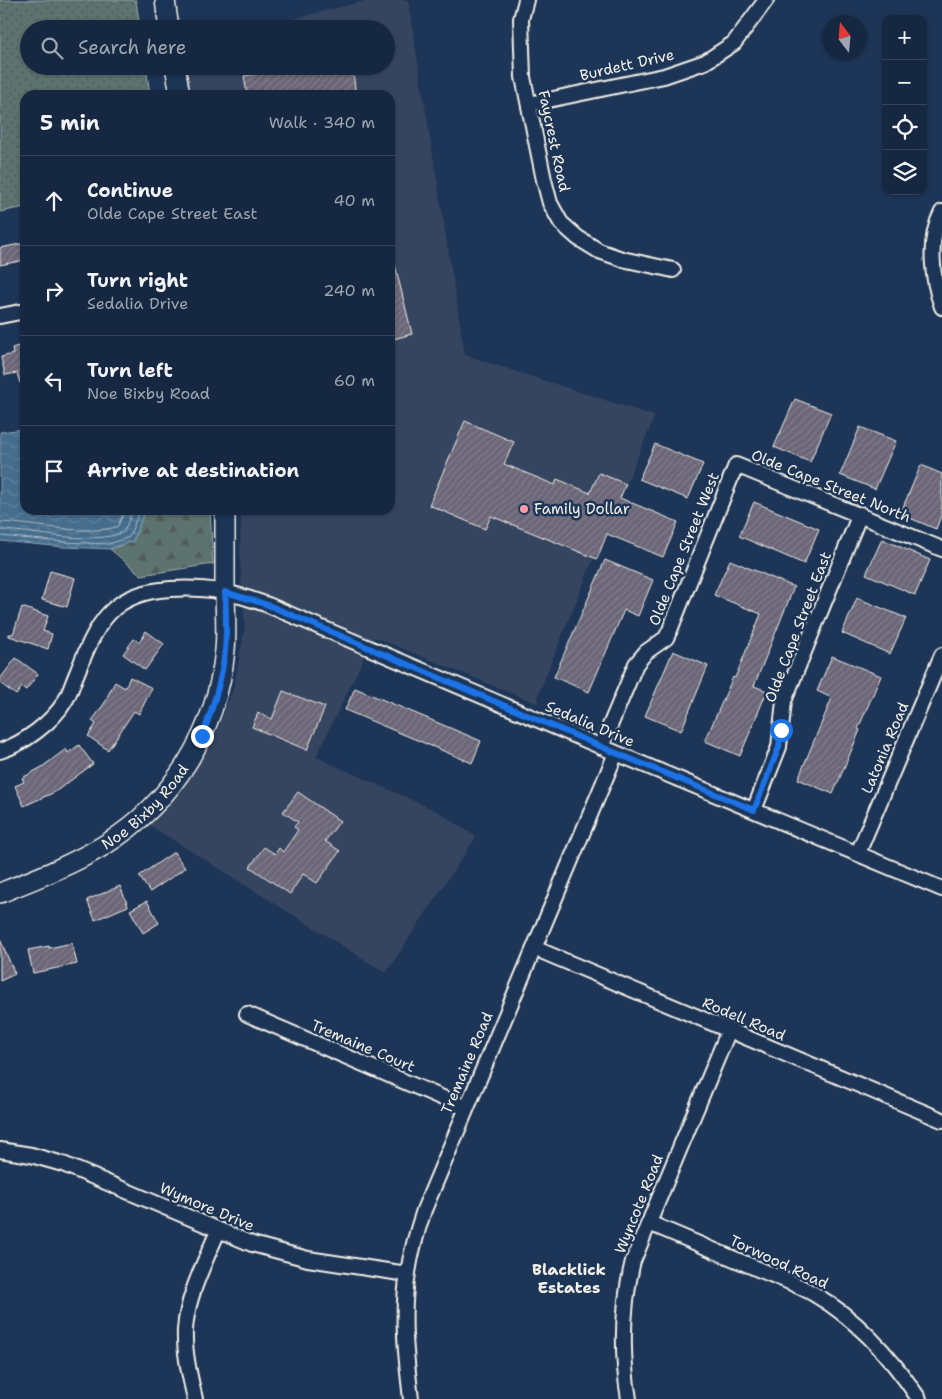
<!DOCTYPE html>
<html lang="en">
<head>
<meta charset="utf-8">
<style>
  :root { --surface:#162841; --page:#23344c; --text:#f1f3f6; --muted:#9ea6b1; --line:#35445a }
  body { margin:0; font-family:"Shantell Sans",sans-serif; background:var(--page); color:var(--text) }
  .controls { position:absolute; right:15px; top:15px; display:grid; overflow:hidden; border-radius:10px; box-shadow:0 1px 4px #0004 }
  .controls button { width:45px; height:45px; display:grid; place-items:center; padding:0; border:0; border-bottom:1px solid var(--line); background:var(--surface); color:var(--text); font:25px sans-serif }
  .compass { position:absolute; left:822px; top:15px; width:45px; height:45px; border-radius:50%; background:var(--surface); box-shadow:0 1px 4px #0004; rotate:344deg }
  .stop { position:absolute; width:15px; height:15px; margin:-11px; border:4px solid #1a73e8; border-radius:50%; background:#fff }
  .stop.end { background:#1a73e8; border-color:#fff; box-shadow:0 1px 5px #0008 }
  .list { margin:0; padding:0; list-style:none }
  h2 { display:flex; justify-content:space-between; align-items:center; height:65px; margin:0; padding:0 20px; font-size:21px }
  h2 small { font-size:16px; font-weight:400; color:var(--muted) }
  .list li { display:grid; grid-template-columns:32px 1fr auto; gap:15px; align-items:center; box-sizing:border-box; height:90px; padding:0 20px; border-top:1px solid var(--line) }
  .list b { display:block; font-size:19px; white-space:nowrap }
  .list p { margin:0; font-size:16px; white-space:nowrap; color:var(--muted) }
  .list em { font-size:16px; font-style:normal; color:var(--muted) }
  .icon { flex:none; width:28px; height:28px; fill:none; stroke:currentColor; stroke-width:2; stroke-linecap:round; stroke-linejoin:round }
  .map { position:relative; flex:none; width:942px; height:1399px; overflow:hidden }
  .search { position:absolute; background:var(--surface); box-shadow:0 1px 4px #0004; left:20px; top:20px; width:375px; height:55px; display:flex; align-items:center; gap:12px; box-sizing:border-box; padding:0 18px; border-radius:28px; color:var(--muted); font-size:19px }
  .panel { position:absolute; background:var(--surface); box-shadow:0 1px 4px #0004; left:20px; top:90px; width:375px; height:425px; border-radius:15px }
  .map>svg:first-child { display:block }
  .built { fill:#344461 }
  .forest { fill:url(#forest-firs); stroke:#a8b2ac }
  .park { fill:url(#park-dots); stroke:#a8b2ac }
  .water { fill:url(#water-waves); stroke:#8ba2b1 }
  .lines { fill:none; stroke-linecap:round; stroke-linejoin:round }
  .shore { stroke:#aebcc4; stroke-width:1 }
  .building { fill:url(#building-hatch); stroke:#f4f1e8 }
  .street-casing { stroke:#f4f1e8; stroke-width:18 }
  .secondary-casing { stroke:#f4f1e8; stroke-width:22 }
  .street { stroke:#1d3557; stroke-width:14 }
  .secondary { stroke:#1d3557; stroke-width:19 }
  .route { stroke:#1a73e8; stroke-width:6 }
  .poi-dot { fill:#ff9aa2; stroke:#1d3557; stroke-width:2 }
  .labels { text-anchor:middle; stroke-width:5; stroke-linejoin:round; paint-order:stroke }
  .street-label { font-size:15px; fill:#f4f1e8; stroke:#1d3557 }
  .poi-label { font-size:15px; fill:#f4f1e8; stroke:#1d3557; text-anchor:start }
  .neighbourhood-label { font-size:16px; font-weight:bold; fill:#f4f1e8; stroke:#1d3557 }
</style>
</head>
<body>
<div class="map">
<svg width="942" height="1399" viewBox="0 0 942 1399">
  <defs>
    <pattern id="forest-firs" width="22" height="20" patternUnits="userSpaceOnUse" patternTransform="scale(1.25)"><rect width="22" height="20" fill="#5b736f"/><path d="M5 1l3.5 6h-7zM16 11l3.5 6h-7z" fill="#515b58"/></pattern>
    <pattern id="park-dots" width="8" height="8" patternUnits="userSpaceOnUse" patternTransform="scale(1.25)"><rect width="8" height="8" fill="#5b736f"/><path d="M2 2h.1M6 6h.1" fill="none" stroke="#515b58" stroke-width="1.8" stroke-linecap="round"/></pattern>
    <pattern id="water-waves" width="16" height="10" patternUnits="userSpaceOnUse" patternTransform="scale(1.25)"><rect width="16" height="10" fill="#456d8d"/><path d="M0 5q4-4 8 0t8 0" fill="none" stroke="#60829d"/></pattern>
    <pattern id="building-hatch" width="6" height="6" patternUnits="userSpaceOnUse" patternTransform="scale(1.25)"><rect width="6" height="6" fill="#6b6678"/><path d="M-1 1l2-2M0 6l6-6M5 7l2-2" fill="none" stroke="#817c8b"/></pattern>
  </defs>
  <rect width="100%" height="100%" fill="#1d3557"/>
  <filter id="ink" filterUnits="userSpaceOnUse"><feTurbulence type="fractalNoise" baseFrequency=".02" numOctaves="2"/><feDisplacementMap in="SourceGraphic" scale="10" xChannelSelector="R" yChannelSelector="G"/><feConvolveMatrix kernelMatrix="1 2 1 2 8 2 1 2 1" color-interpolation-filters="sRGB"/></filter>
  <g filter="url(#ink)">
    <path class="built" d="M368 0H408L465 355 655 416 599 548 601 549 597 559 594 558 593 560 538 695V704L374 637 316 757 439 812 476 837 386 973 149 825 216 733 234 686 245 626 240 561 241 510H390V95H186L183 66H386V29H254Z"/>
    <path class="forest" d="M145 510H210L213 564 141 575 110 549 133 541Z"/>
    <path class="park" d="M0 0H136L140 29H29V66H146L150 95H25V207L0 212Z"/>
    <path class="water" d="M25 429V510H145L133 541 110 549 64 547 0 541V432Z"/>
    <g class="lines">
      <path class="shore" d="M0 522C31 523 92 537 118 526L125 510
        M0 530C36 531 91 546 124 532L133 510
        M0 536 64 542 109 544 129 537 140 510"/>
    </g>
    <path class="building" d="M285 66H320V68L352 66 356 95H247L244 76 258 74 257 71Z
      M25 243V260L0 265V248Z
      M390 265H395L412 334 390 340Z
      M25 344V383H20L17 373 5 375 1 357 13 354 12 348Z
      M795 399 831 413 810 462 774 447Z
      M465 421 514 442 504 464 555 485 557 479 590 493 599 473 626 484 620 498 678 522 663 557 607 534 597 559 491 516 485 529 429 505Z
      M860 427 896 441 875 489 840 475Z
      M655 444 703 464 688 499 639 479Z
      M921 465 942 474V513L936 529 900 514Z
      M754 502 819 529 804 564 739 536Z
      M882 539 930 560 915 595 866 574Z
      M605 560 653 580 638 616 624 610 589 692 554 677Z
      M730 560 794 587 754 686 767 691 740 756 705 741 733 677 735 678 761 614 714 595Z
      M50 571 75 578 67 607 42 600Z
      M857 598 906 618 890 654 842 633Z
      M22 607 48 616 43 631 52 634 48 649 9 636V634H13Z
      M146 631 164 644 145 670 123 654 134 639 139 642Z
      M673 651 708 666 681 731 645 716Z
      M832 656 881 676 858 729 860 730 833 794 798 779 832 698 817 691Z
      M16 658 38 674 26 690 22 687 16 695 0 683V679Z
      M130 677 152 688 139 714 134 711 108 750 88 736 96 724 92 721 108 698 107 697 115 682 125 688Z
      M355 688 481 741 472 763 345 710Z
      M283 691 325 707 307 750 252 727 258 713 272 719Z
      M79 745 93 764 55 792 24 806 15 786 24 782 22 778 42 767 66 749 68 753Z
      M298 792 340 821 325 841 340 851 317 883 303 874 290 894 250 867 264 847 275 854 279 848 283 852 298 830 294 827 298 822 283 812Z
      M174 852 185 868 150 892 139 876Z
      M120 886 128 906 95 920 87 900Z
      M147 901 159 923 143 933 130 910Z
      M0 939 15 974 0 981Z
      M72 943 77 964 33 973 28 950 49 946V948Z"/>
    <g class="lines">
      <defs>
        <path id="street" d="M526 0 521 19 523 77 544 180 550 203 561 223 578 238 599 251 622 259 673 270
          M529 104 664 76 705 62 734 43 766 0
          M942 212C927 240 932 279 942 307
          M0 316 25 311
          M601 747 636 664 646 652 666 638 670 630 736 465 942 549
          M0 751C23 744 53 722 65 701 70 693 73 682 77 673 97 623 111 592 171 589 209 587 232 592 268 605L616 753 942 889
          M754 810 779 747 784 701 860 514
          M858 853 942 655
          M534 948 942 1120
          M247 1014 466 1108
          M0 1150 31 1155 63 1164 252 1244 308 1259 407 1274
          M649 1223C683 1237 717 1252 751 1266 772 1275 795 1283 814 1294 857 1319 892 1358 919 1399
          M195 1399C190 1377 184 1353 185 1330 187 1296 205 1262 218 1231
          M411 1399C406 1357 401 1315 408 1273 411 1252 417 1231 424 1210L616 753
          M629 1399C621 1352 622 1307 633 1261L729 1030"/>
        <g id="secondary">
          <path d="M165 0 169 29"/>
          <path d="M175 66 180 95"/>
          <path id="s1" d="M0 893C35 879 71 865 103 846 173 803 217 731 225 650 227 630 225 610 225 590 225 563 225 537 225 510"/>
        </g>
      </defs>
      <use href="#street" class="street-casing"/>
      <use href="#secondary" class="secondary-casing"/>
      <use href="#street" class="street"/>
      <use href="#secondary" class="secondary"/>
    </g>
  </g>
  <g class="lines" filter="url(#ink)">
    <path class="route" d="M202 736C213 708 222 680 225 650 227 631 226 611 225 592L268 605 616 753 754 810 779 747 781 730"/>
  </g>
  <circle class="poi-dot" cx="524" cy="509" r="5"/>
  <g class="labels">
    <g class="street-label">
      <text transform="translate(627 65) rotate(-13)" y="5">Burdett Drive</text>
      <text transform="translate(554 141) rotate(78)" y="5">Faycrest Road</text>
      <text transform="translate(831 486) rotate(22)" y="5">Olde Cape Street North</text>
      <text transform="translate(684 549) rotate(-68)" y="5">Olde Cape Street West</text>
      <text transform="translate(798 627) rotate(-69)" y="5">Olde Cape Street East</text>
      <text transform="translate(590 724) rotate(23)" y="5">Sedalia Drive</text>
      <text transform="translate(885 748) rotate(-67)" y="5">Latonia Road</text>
      <text dy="5" stroke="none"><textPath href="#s1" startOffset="171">Noe Bixby Road</textPath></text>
      <text transform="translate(744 1019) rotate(23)" y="5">Rodell Road</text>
      <text transform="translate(363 1046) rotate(23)" y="5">Tremaine Court</text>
      <text transform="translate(467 1063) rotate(-67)" y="5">Tremaine Road</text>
      <text transform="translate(639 1204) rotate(-68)" y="5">Wyncote Road</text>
      <text transform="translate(207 1207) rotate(23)" y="5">Wymore Drive</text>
      <text transform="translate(779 1262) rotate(25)" y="5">Torwood Road</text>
    </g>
    <g class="poi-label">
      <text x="534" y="514">Family Dollar</text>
    </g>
    <g class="neighbourhood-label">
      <text x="569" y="1275">Blacklick<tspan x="569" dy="18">Estates</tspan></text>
    </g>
  </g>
</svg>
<div class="controls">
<button>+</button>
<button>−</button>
<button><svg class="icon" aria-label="locate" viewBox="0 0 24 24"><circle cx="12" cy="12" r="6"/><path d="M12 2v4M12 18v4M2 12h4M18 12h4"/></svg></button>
<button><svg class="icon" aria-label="layers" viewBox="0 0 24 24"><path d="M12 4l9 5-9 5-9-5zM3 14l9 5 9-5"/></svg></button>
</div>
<svg class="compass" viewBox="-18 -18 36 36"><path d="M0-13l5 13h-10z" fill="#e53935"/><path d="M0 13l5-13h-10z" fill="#9ea6b1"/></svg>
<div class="stop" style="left:781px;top:730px"></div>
<div class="stop end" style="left:202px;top:736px"></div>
<div class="search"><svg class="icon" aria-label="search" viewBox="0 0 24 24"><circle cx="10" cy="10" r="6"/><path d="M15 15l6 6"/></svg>Search here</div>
<section class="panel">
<h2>5 min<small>Walk · 340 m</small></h2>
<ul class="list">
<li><svg class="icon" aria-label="ahead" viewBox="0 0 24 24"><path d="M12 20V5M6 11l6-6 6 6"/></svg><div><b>Continue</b><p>Olde Cape Street East</p></div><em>40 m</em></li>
<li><svg class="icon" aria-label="right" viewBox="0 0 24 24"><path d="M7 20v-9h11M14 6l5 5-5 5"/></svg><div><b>Turn right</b><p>Sedalia Drive</p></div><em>240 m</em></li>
<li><svg class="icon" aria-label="left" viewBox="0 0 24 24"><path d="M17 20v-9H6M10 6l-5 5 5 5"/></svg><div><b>Turn left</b><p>Noe Bixby Road</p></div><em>60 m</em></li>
<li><svg class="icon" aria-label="arrive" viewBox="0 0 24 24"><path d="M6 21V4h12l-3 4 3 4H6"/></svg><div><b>Arrive at destination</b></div></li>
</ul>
</section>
</div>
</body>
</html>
